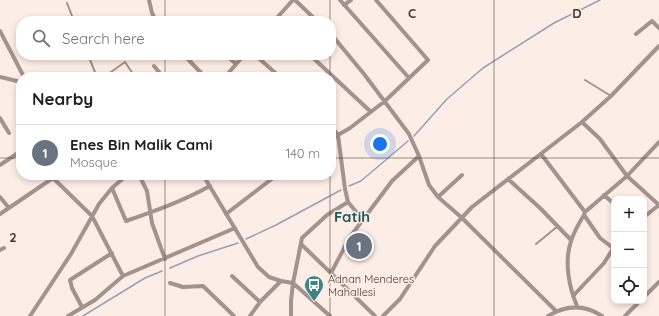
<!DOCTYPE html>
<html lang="en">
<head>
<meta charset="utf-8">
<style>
  :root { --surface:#fff; --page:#f2f2f2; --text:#202124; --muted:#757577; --line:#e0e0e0; --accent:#3d8582 }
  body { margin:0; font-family:Quicksand,sans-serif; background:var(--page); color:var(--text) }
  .controls { position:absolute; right:12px; bottom:12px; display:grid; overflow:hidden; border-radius:8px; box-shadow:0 2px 6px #0003 }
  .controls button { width:36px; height:36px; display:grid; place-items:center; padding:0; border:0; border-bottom:1px solid var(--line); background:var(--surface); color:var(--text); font:20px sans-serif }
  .you { position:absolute; left:380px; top:144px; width:14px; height:14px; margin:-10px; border:3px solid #fff; border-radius:50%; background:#1a73e8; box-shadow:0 0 0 6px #1a73e833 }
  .badge { display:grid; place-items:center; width:26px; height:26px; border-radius:50%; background:var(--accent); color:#fff; font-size:13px; font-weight:700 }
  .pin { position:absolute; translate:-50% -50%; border:2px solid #fff; box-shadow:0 1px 4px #0006 }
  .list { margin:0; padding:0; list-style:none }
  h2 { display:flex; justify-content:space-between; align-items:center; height:52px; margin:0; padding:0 16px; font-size:17px }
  h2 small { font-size:13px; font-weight:400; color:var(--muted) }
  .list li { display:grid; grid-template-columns:26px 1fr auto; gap:12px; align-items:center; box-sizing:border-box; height:56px; padding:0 16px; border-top:1px solid var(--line) }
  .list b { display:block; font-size:15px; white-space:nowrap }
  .list p { margin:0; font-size:13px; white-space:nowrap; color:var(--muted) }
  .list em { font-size:13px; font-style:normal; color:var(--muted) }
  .icon { flex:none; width:22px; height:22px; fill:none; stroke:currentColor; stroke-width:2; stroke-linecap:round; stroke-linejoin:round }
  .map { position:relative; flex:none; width:659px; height:316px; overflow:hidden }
  .search { position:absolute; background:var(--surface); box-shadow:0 2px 6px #0003; left:16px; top:16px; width:320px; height:44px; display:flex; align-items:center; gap:10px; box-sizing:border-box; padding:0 14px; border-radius:16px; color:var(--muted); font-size:15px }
  .panel { position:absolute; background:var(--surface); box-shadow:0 2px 6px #0003; left:16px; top:72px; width:320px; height:108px; border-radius:16px }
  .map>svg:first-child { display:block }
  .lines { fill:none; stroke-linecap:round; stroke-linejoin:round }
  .stream { stroke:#95a1b5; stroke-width:1.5 }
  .building { fill:#fbd1c4; stroke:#e1b9ad }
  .service { stroke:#a4928f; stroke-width:2 }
  .minor { stroke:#a4928f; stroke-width:4 }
  .grid { fill:none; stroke:#473731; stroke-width:1; stroke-opacity:0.55 }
  .labels { text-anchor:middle; stroke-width:3; stroke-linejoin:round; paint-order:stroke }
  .poi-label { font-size:11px; fill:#473731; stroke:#fdede7; text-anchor:start }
  .district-label { font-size:15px; font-weight:bold; fill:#1d5856; stroke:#fdede7 }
  .grid-label { font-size:13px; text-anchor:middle; font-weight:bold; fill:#473731; stroke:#fdede7; stroke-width:3; stroke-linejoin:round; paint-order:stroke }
</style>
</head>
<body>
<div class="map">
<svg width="659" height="316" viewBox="0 0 659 316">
  <rect width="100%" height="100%" fill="#fdede7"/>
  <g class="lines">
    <path class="stream" d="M414 136 447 99 483 68 554 23 600 0
      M349 186 361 181 408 141
      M246 239 276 225 341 190
      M170 268 198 256 238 243
      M83 316 145 278 162 271"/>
  </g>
  <path class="building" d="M359 237 366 241 359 255 352 251Z"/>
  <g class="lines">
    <path class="service" d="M67 3 74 21
      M88 55 97 77
      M104 77 125 62 135 77
      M585 80 611 96
      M536 244 558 226"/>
    <path class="minor" d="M149 0 152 13 156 21
      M295 0 317 21
      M340 0 409 78
      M344 5 351 0
      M274 21 293 0
      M0 31 24 77
      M331 34 364 74 409 134 419 156 429 185 438 197 461 217 556 311
      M636 34 652 21 659 28
      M184 55 205 77
      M226 55 236 64
      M255 55 280 77
      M310 55 371 112
      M154 66 163 77
      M0 77 21 82
      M225 77 244 55
      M0 118 9 133
      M582 122 600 139 627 176 659 205
      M331 126 338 135 345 189 348 202 363 220
      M331 139 350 128 385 101 428 60 376 0
      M541 154 585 212
      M0 165 21 151
      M139 175 147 191 152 223 165 259
      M203 175 258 267 269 277 281 281 293 283 330 316
      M508 179 540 208 571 240
      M112 188 126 221C155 211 183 201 210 186
      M604 195 614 204
      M0 197 9 208
      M438 197 462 175
      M0 214 53 178 92 216 123 276
      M226 214 277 175
      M584 215 600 238 613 248
      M644 217 659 205
      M301 244 375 316
      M0 250 4 248
      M331 273 350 237 392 181 419 156
      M232 276 260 302
      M170 283 183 287 203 286 234 316
      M573 296 604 263 614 247
      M644 297 659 282
      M577 306C569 287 564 262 571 241 574 232 579 223 584 215L585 212 627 176 659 142
      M82 307 72 288 70 280 112 253
      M30 316 71 254 99 204 112 188 127 175
      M68 316 95 300 123 276 235 228
      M250 316 260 302 281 281
      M291 316V301L293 283 302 238 327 215 348 202
      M383 316 400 299 435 246 472 207 582 122 611 96 659 46
      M548 316C566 305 584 304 602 316
      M625 316 640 301"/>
  </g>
  <path class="grid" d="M165 0V21M330 0V21M494 0V316M165 55V77M330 55V77M0 158H21M331 158H659M165 175V316M330 175V316"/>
  <defs>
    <symbol id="bus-pin" viewBox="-11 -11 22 30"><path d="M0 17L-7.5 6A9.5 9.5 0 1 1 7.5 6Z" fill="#3d8582" stroke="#fdede7"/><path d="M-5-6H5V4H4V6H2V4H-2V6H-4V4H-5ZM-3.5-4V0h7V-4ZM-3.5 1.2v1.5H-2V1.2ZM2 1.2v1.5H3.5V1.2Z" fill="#fff"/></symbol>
  </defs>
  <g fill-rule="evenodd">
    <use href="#bus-pin" x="303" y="274" width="22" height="30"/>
  </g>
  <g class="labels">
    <g class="poi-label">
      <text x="328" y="283">Adnan Menderes<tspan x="328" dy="13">Mahallesi</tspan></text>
    </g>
    <g class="district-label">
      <text x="352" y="222">Fatih</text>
    </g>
  </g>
  <g class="grid-label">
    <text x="412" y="18">C</text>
    <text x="577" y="18">D</text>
    <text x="13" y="242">2</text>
  </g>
</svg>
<div class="controls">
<button>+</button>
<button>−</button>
<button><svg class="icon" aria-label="locate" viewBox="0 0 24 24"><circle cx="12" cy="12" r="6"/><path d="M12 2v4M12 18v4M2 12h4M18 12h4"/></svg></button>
</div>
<div class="you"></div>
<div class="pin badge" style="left:359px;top:246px;background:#6b7280">1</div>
<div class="search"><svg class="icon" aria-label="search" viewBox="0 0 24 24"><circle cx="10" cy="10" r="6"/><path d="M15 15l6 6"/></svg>Search here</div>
<section class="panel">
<h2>Nearby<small></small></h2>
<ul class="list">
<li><span class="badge" style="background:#6b7280">1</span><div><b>Enes Bin Malik Cami</b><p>Mosque</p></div><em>140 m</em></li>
</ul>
</section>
</div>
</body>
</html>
